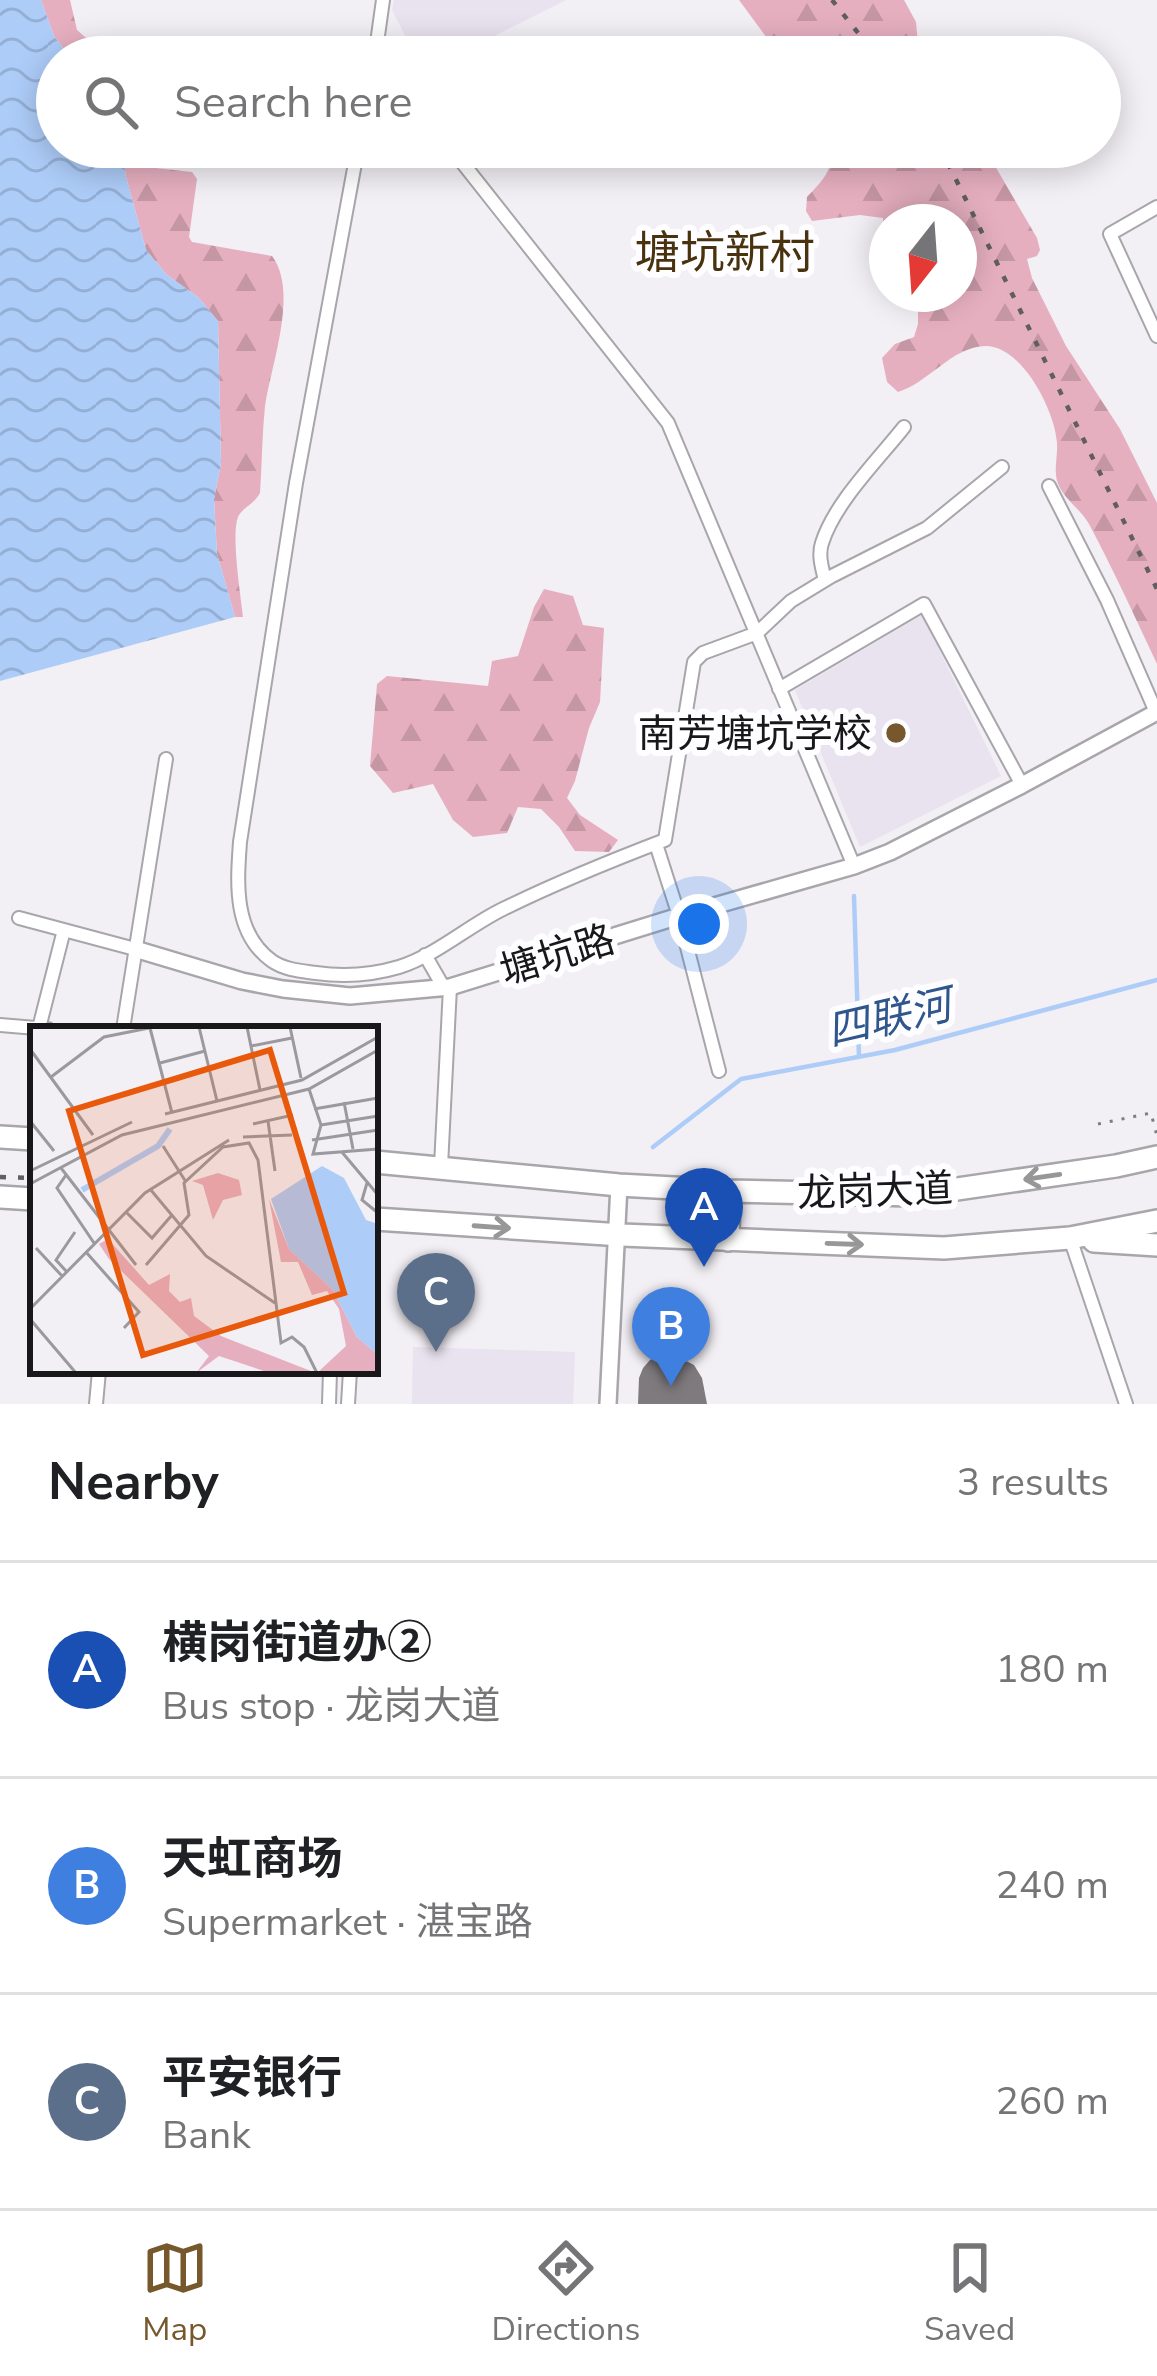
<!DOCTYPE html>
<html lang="en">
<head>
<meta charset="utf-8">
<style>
  :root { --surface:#fff; --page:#f2f2f2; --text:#202124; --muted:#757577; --line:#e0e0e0; --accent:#76582c }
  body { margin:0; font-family:"Nunito Sans","Noto Sans SC",sans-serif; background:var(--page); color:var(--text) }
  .compass { position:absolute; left:869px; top:204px; width:108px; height:108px; border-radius:50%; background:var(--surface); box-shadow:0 6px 30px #0003; rotate:197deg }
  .you { position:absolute; left:699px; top:924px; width:42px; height:42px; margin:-30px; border:9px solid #fff; border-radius:50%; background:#1a73e8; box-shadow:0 0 0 18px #1a73e833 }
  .badge { display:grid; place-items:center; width:78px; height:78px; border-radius:50%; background:var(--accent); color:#fff; font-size:39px; font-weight:700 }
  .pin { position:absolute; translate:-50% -99px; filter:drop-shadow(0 3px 6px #0008) }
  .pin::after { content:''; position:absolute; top:63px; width:42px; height:36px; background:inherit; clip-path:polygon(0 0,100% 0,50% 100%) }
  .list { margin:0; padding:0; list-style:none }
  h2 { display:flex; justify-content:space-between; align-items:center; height:156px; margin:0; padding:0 48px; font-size:51px }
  h2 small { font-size:39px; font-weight:400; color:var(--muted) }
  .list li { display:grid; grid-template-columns:78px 1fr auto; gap:36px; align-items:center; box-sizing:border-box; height:216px; padding:0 48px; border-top:3px solid var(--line) }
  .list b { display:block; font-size:45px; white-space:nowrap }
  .list p { margin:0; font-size:39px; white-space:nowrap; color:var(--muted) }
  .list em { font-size:39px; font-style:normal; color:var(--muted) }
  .icon { flex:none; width:66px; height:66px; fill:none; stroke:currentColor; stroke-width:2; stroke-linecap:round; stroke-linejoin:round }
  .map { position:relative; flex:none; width:1157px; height:1404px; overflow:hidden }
  .search { position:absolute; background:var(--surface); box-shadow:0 6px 30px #0003; left:36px; right:36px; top:36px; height:132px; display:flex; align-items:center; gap:30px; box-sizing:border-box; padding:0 42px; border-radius:66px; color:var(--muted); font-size:45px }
  .sheet { height:804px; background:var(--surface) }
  nav { display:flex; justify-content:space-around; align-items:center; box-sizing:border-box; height:168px; border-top:3px solid var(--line); background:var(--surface); font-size:33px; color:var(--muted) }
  nav a { display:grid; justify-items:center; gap:6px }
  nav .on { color:var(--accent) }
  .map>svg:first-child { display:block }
  .built { fill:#e9e2ef }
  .forest { fill:url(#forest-firs) }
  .water { fill:url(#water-waves) }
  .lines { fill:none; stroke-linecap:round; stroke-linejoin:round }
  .stream { stroke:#adccf8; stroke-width:4.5 }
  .building { fill:#7f7a7e }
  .minor-casing { stroke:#a8a5ab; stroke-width:16 }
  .tertiary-casing { stroke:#a8a5ab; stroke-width:20 }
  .trunk-casing { stroke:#a8a5ab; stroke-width:26 }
  .path { stroke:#7f7d81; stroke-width:3; stroke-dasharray:3 9; stroke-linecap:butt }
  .minor { stroke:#fff; stroke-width:12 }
  .tertiary { stroke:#fff; stroke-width:15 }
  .trunk { stroke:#fff; stroke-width:21 }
  .rail { stroke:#605e61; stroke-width:4.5; stroke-dasharray:6 12; stroke-linecap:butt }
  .oneway { stroke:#979798 }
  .poi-dot { fill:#76582c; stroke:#fefdff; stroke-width:4.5 }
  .labels { text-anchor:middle; stroke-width:12; stroke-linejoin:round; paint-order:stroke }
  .poi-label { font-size:39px; fill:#181719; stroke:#fefdff; text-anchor:end }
  .street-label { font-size:39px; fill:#181719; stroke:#fefdff }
  .water-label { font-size:42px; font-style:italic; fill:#2f568d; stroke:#fefdff }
  .quarter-label { font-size:45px; fill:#49320e; stroke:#fefdff }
  .inset-river { fill:none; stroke:#adccf8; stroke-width:6 }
  .inset-road { fill:none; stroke:#9b999d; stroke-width:3 }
  .view { fill:#e8590c; fill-opacity:0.15; stroke:#e8590c; stroke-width:6 }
  .inset-edge { fill:none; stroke:#181719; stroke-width:6 }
</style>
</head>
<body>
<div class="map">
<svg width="1157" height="1404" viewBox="0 0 1157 1404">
  <defs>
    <pattern id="forest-firs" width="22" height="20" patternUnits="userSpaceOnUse" patternTransform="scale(3)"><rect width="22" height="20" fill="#e6afc0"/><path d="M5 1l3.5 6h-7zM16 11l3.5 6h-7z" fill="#c596a4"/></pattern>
    <pattern id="water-waves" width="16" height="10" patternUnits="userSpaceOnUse" patternTransform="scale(3)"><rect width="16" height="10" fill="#adccf8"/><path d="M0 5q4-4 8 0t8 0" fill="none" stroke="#94aed4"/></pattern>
  </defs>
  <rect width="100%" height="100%" fill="#f2eff5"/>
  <path class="built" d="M394 0H566L452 57H416L392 10Z
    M922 615 1001 776 860 847 795 690Z
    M413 1347 575 1352 573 1404H412Z"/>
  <path class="forest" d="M41 0H70L77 30 101 51 165 39 169 44 167 57H70L54 36Z
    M739 0H904L916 22 918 44 927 57H781Z
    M121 147H152L150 162 155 168 192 172 197 179 189 237 192 242 272 256C299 291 271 365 265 406 262 435 262 464 260 493 254 504 245 506 239 515 230 530 241 597 243 617H235L217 554 214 499 221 463 218 321 198 297 167 275 146 250 126 177Z
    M831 147H984L1037 238 1040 250 1037 256 1027 259 1032 278 1066 346 1120 429 1157 503V664C1135 617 1113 569 1089 524 1081 510 1067 501 1060 488 1052 474 1058 458 1057 443 1055 411 1022 346 986 346 951 347 930 382 898 392L887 382 882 358 895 344 914 337 918 324V294H959V222H887V262L883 242V218L860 215 812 221 806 211 807 197C821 182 835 169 831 147Z
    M544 589 573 596 583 625 604 628 600 702 589 728 575 781 567 798 580 815 618 840 609 852 575 851 559 827 541 809 518 807 507 833 473 837 453 820 433 784 393 793 370 766 377 684 387 676 488 686 492 661 518 656 534 607Z"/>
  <path class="water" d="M0 0H41L54 36 70 57H57V147H121L126 177 146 250 167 275 198 297 218 321 221 463 214 499 217 554 235 617 0 681Z"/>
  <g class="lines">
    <path class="stream" d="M854 896 859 1057
      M653 1147 741 1079 895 1050 1157 980"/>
  </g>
  <path class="building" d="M673 1354 694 1365 702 1378 707 1404H638L639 1378 643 1368 650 1360 659 1355Z"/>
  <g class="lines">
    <defs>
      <path id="minor" d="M375 57 383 0
        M358 147 296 483 240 842C237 883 233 933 272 961 285 970 302 971 316 973 344 977 372 975 399 967 437 955 468 926 503 909 556 883 610 861 665 840L694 662 703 653 757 633 791 601 832 576 927 528 1002 467
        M450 147 668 423 854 866
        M1157 207 1110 234 1157 336
        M1049 486 1107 600 1156 712
        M825 580C822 568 818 555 822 543 835 502 878 460 904 427
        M779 689 924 604 1022 785
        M656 844 679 916 719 1071
        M19 918 135 949
        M425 955 444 988
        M0 1025 48 1029
        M39 1028 64 930
        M123 1029 166 759
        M441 1166 450 987
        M1070 1238 1126 1404
        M96 1404 99 1371
        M329 1404 330 1371
        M348 1404 350 1371"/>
      <path id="tertiary" d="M135 949 242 981 283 989 350 996 450 987 679 916 854 866 890 852 1022 785 1157 712
        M608 1404 619 1185"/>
      <path id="trunk" d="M0 1137 33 1139
        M375 1162 619 1185 729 1191 916 1195 1116 1166 1157 1157
        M0 1197 33 1199
        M375 1219 622 1235 944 1248 1070 1238 1157 1221
        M728 1240 729 1191
        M1094 1241 1157 1245"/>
    </defs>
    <use href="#minor" class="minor-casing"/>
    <use href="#tertiary" class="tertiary-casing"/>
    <use href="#trunk" class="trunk-casing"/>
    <path class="path" d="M1098 1124 1151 1113 1157 1136"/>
    <use href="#minor" class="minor"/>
    <use href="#tertiary" class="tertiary"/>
    <use href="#trunk" class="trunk"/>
    <path class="rail" d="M832 0 877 57
      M940 147 1157 589
      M0 1177 33 1178"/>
  </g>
  <defs><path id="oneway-shaft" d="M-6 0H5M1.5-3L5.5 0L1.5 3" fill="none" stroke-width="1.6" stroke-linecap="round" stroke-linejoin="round" transform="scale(3)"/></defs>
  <g class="oneway">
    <use href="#oneway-shaft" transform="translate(1042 1177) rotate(172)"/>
    <use href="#oneway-shaft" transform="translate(492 1227) rotate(4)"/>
    <use href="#oneway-shaft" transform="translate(845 1244) rotate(2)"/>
  </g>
  <circle class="poi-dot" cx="896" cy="733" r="12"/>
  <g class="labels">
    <g class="poi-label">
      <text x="872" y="747">南芳塘坑学校</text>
    </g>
    <g class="street-label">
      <text transform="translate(557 954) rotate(-17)" y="14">塘坑路</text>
      <text transform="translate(875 1190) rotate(-2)" y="14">龙岗大道</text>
    </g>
    <g class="water-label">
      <text transform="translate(889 1017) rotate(-13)" y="15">四联河</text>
    </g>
    <g class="quarter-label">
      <text x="725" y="268">塘坑新村</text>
    </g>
  </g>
  <g transform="translate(30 1026)">
    <rect width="348" height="348" fill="#f2eff5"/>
    <path d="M188 147 209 154 212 169 193 174 183 194 173 159 162 155ZM239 173 259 223 303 264 327 311 348 329V347H287L316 320 309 283 297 265 282 269 268 236H251ZM78 213 119 259 140 248 139 265 150 276 161 272 164 290 191 310 286 347H240L189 330 166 347 179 330 79 233 69 218Z" fill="#e6afc0"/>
    <path d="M292 140 314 152 336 194 348 198V329L327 311 303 264 259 223 241 173Z" fill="#adccf8"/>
    <path class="inset-river" d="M52 164 128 120 140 103"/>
    <path class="inset-road" d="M169 1 187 75M217 1 230 64M260 1 271 52M120 2 142 87M221 20 262 12M0 23 63 109M130 37 175 25M21 51 74 11 124 1M279 63 291 99 283 128 348 123M314 76 323 123M284 83 348 72M135 88 272 54 348 11M0 95 24 125M238 95 245 145M223 98 263 89M291 99 348 90M213 111 262 109M282 114 348 104M133 120 156 156M311 125 348 169M31 142 106 239M0 145 102 96M36 149 27 162 64 217M337 157 332 174 348 187M0 158 92 109 279 63 348 24M120 163 176 230 245 277M95 185 122 212 142 189M6 222 32 250M56 226 109 286 94 302M116 239 159 189 154 157 193 121 219 117 228 134 251 317 262 311 274 321 287 347M36 245 26 234 45 206M0 283 115 167 199 114M0 293 46 347"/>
    <path class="view" d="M240 24 314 267 113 329 39 85Z"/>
    <rect width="348" height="348" class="inset-edge"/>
  </g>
</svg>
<svg class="compass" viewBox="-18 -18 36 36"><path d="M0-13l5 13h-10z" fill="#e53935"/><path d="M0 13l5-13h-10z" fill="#757577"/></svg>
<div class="you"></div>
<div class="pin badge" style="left:704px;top:1267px;background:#1a4fb4">A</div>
<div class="pin badge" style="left:671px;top:1386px;background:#3f7fe0">B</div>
<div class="pin badge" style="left:436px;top:1352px;background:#5c6f8a">C</div>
<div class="search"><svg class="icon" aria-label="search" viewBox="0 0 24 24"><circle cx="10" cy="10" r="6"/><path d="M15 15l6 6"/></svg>Search here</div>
</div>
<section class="sheet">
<h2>Nearby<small>3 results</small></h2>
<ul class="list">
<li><span class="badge" style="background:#1a4fb4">A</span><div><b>横岗街道办②</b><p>Bus stop · 龙岗大道</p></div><em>180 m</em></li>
<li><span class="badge" style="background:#3f7fe0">B</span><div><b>天虹商场</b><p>Supermarket · 湛宝路</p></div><em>240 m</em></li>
<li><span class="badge" style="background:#5c6f8a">C</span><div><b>平安银行</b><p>Bank</p></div><em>260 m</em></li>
</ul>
</section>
<nav>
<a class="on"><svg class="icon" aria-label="map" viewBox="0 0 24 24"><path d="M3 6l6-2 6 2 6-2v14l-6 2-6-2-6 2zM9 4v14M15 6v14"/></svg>Map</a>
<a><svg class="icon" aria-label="directions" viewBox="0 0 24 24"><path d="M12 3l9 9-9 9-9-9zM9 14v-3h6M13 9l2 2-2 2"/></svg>Directions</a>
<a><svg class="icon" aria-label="saved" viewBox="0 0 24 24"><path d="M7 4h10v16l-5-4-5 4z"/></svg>Saved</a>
</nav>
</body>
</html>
